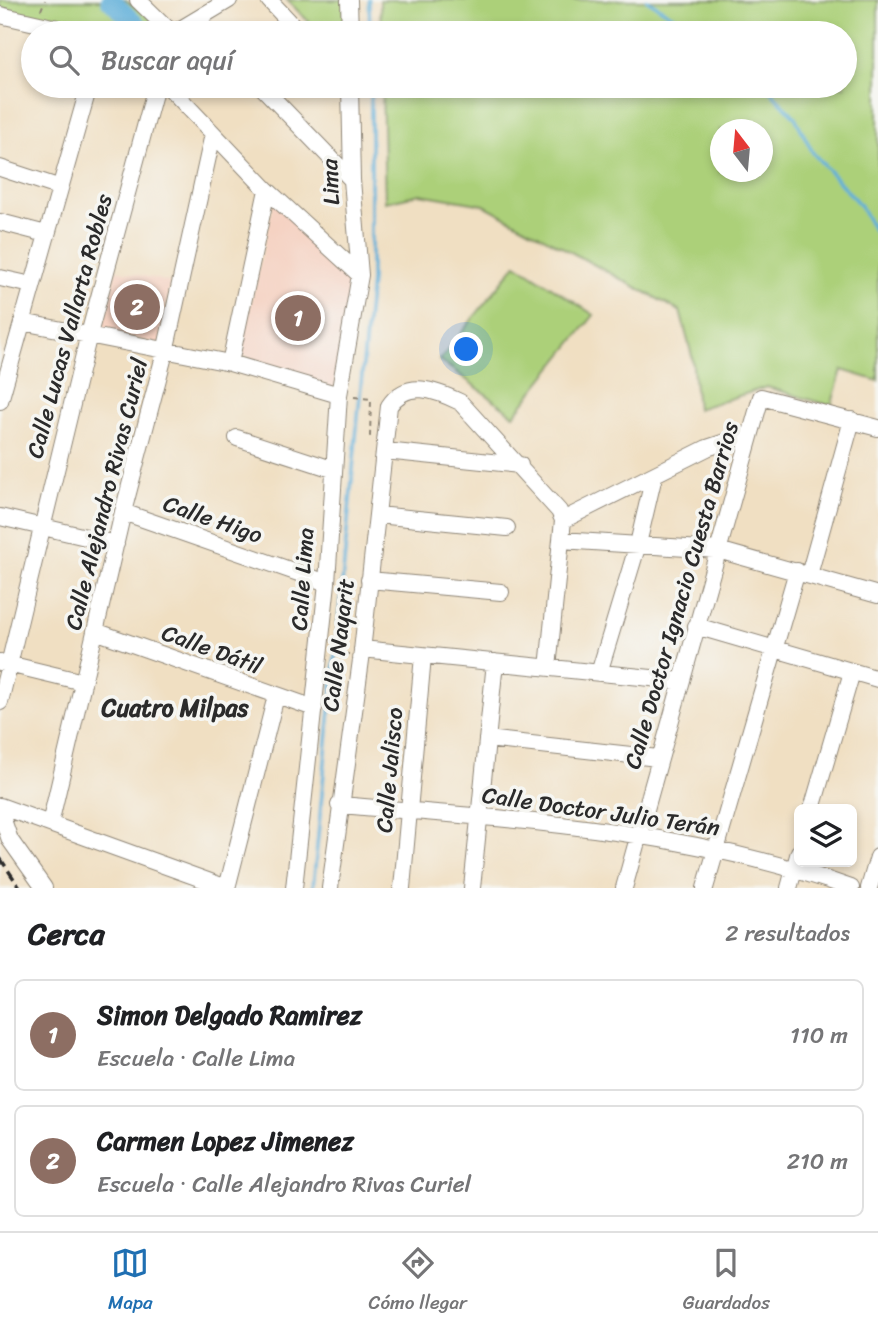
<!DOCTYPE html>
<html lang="es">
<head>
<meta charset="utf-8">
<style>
  :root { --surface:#fff; --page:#f2f2f2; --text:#202124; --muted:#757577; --line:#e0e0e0; --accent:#1f6fb2 }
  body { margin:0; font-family:Sriracha,sans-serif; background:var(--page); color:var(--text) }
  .controls { position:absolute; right:21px; bottom:21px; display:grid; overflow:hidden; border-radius:10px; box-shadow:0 4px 10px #0003 }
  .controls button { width:63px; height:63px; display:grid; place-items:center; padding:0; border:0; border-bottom:2px solid var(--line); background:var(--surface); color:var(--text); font:35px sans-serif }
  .compass { position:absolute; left:710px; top:119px; width:63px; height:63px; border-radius:50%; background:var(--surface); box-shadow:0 4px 10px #0003; rotate:344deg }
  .you { position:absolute; left:467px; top:350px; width:24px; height:24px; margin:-18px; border:5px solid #fff; border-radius:50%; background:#1a73e8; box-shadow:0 0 0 10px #1a73e833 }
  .badge { display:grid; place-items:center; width:46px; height:46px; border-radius:50%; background:var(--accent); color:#fff; font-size:23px; font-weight:700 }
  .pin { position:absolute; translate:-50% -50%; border:4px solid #fff; box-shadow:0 2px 7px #0006 }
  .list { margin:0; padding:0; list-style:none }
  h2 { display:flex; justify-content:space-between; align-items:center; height:91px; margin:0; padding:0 28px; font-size:30px }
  h2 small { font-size:23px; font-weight:400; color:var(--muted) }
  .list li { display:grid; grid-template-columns:46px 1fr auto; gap:21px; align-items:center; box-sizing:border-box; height:112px; margin:0 14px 14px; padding:0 14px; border:2px solid var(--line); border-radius:10px }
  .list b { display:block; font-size:26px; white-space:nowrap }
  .list p { margin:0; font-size:23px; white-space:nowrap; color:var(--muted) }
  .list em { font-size:23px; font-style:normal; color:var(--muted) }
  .icon { flex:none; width:38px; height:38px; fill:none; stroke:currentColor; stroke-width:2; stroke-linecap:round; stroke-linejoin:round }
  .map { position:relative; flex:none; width:878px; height:888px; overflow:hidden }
  .search { position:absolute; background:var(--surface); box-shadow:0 4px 10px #0003; left:21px; right:21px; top:21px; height:77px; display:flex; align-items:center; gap:18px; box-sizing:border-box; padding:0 24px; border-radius:38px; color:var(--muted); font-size:26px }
  .sheet { height:343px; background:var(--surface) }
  nav { display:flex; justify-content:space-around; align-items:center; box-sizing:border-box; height:98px; border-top:2px solid var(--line); background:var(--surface); font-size:19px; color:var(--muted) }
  nav a { display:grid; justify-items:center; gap:4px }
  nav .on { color:var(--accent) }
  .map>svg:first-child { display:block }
  .built { fill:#f5d2c2 }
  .green { fill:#acd079; stroke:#6c7e52; stroke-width:2; fill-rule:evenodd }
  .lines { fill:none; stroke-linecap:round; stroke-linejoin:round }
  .stream { stroke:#5fafd9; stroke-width:3.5 }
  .river { stroke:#5fafd9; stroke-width:19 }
  .minor-casing { stroke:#8e8576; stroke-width:18 }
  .path { stroke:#8e8576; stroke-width:2; stroke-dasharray:5 5; stroke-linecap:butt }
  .minor { stroke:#fff; stroke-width:16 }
  .rail { stroke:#2b2b2b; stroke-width:3.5; stroke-dasharray:10 5; stroke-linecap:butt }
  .labels { text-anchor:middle; stroke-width:7; stroke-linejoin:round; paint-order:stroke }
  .street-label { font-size:23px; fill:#2b2b2b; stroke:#f6f6f2 }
  .neighbourhood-label { font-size:24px; font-weight:bold; fill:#2b2b2b; stroke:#f6f6f2 }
</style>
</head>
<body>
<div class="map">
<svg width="878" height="888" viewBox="0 0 878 888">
  <rect width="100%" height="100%" fill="#f6f6f2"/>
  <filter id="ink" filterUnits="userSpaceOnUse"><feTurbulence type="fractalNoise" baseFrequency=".0143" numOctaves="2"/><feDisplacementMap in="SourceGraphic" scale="14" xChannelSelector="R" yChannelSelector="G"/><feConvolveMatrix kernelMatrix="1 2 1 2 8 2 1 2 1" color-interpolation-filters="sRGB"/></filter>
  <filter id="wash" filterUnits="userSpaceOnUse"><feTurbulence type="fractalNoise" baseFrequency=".00686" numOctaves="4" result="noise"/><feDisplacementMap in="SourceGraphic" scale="28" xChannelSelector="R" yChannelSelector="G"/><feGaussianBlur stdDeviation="1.57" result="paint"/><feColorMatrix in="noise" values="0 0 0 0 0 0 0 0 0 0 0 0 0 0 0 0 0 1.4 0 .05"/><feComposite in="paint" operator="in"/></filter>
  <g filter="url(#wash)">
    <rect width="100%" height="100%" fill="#f0dfc2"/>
    <path class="built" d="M274 201 353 282 335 388 240 354Z
      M116 270 170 282 160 344 102 332Z"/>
    <path class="green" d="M0 0H126L171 33H94L0 8Z
      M287 0H344L345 33H320Z
      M380 0H878V381L842 370 831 406 767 387 697 409 692 356 680 311 484 205 420 194 385 202 382 86H845V33H381ZM720 130H762V172H720Z
      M516 264 594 315 514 415 440 360Z"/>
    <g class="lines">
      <path class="stream" d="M369 0 370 33
        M647 0 700 33
        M766 86 795 117 813 153 859 204 878 237
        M313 888 371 280V86"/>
      <path class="river" d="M110 0 145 33"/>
    </g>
  </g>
  <g filter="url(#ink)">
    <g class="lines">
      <defs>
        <path id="minor" d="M138 0 172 33
          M269 0 300 33
          M349 0 350 33
          M0 15 79 33
          M198 20 211 33
          M174 33 229 0
          M168 86 267 190 360 275
          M261 86 352 180
          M0 168 58 187
          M0 222 46 234
          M0 278 32 285
          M22 322 230 363 339 395
          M230 363 267 190
          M0 401 89 86
          M237 438 332 469
          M385 451 520 465
          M123 512 327 583
          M378 515 507 528
          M0 517 116 544
          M563 520 707 448 749 434
          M561 540 718 550 878 595
          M809 575 852 420
          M369 580 501 592
          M696 626 878 679
          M95 631 314 708
          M362 649 681 681
          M0 662 83 682
          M599 673 638 544 654 476
          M0 702 88 338 156 86
          M487 739 658 758
          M339 805C512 819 687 829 851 888
          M0 806 227 888
          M812 809 852 672
          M0 811 10 840 44 888
          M50 824 123 512 165 352 213 134
          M227 888 276 696
          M294 888 327 583 339 395 360 275 352 180 350 86
          M330 888 361 660 389 406C407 379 435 390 460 402L559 511 563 520 548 668
          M402 888 423 656
          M472 888 495 662
          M624 888 761 397 878 428
          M705 888 797 571
          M789 888 799 852
          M869 888 878 857"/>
      </defs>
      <use href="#minor" class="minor-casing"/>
      <path class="path" d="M41 10 45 0
        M354 397 371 399 370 436H373
        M334 653 350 654"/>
      <use href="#minor" class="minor"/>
      <path class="rail" d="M0 858 20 888"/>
    </g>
  </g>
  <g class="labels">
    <g class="street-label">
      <text transform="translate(330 182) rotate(-93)" y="8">Lima</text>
      <text transform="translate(69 326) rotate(-75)" y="8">Calle Lucas Vallarta Robles</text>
      <text transform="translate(106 494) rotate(-76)" y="8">Calle Alejandro Rivas Curiel</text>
      <text transform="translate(213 519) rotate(19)" y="8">Calle Higo</text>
      <text transform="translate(302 579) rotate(-86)" y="8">Calle Lima</text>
      <text transform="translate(681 595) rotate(-74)" y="8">Calle Doctor Ignacio Cuesta Barrios</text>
      <text transform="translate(338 645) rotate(-83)" y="8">Calle Nayarit</text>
      <text transform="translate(212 649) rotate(20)" y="8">Calle Dátil</text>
      <text transform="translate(389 770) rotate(-85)" y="8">Calle Jalisco</text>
      <text transform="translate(601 811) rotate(8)" y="8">Calle Doctor Julio Terán</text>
    </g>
    <g class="neighbourhood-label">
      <text x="175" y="716">Cuatro Milpas</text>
    </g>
  </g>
</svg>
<div class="controls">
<button><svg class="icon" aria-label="layers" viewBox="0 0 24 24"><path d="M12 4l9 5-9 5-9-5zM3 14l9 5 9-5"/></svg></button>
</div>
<svg class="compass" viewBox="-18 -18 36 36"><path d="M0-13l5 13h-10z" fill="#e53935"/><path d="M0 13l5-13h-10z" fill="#757577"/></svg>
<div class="you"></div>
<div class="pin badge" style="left:298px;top:318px;background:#8d6e63">1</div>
<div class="pin badge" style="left:137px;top:307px;background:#8d6e63">2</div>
<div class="search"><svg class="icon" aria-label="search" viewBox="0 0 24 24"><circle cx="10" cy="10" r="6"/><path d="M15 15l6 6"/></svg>Buscar aquí</div>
</div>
<section class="sheet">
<h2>Cerca<small>2 resultados</small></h2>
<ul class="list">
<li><span class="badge" style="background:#8d6e63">1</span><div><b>Simon Delgado Ramirez</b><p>Escuela · Calle Lima</p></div><em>110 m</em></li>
<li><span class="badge" style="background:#8d6e63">2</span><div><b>Carmen Lopez Jimenez</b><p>Escuela · Calle Alejandro Rivas Curiel</p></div><em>210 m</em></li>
</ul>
</section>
<nav>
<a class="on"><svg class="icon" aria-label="map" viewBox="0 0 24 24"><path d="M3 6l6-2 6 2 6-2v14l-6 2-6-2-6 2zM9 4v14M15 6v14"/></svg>Mapa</a>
<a><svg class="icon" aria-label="directions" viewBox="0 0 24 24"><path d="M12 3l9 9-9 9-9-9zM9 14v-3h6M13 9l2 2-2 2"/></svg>Cómo llegar</a>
<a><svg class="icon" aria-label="saved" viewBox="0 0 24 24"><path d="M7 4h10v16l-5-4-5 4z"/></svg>Guardados</a>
</nav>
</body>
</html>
